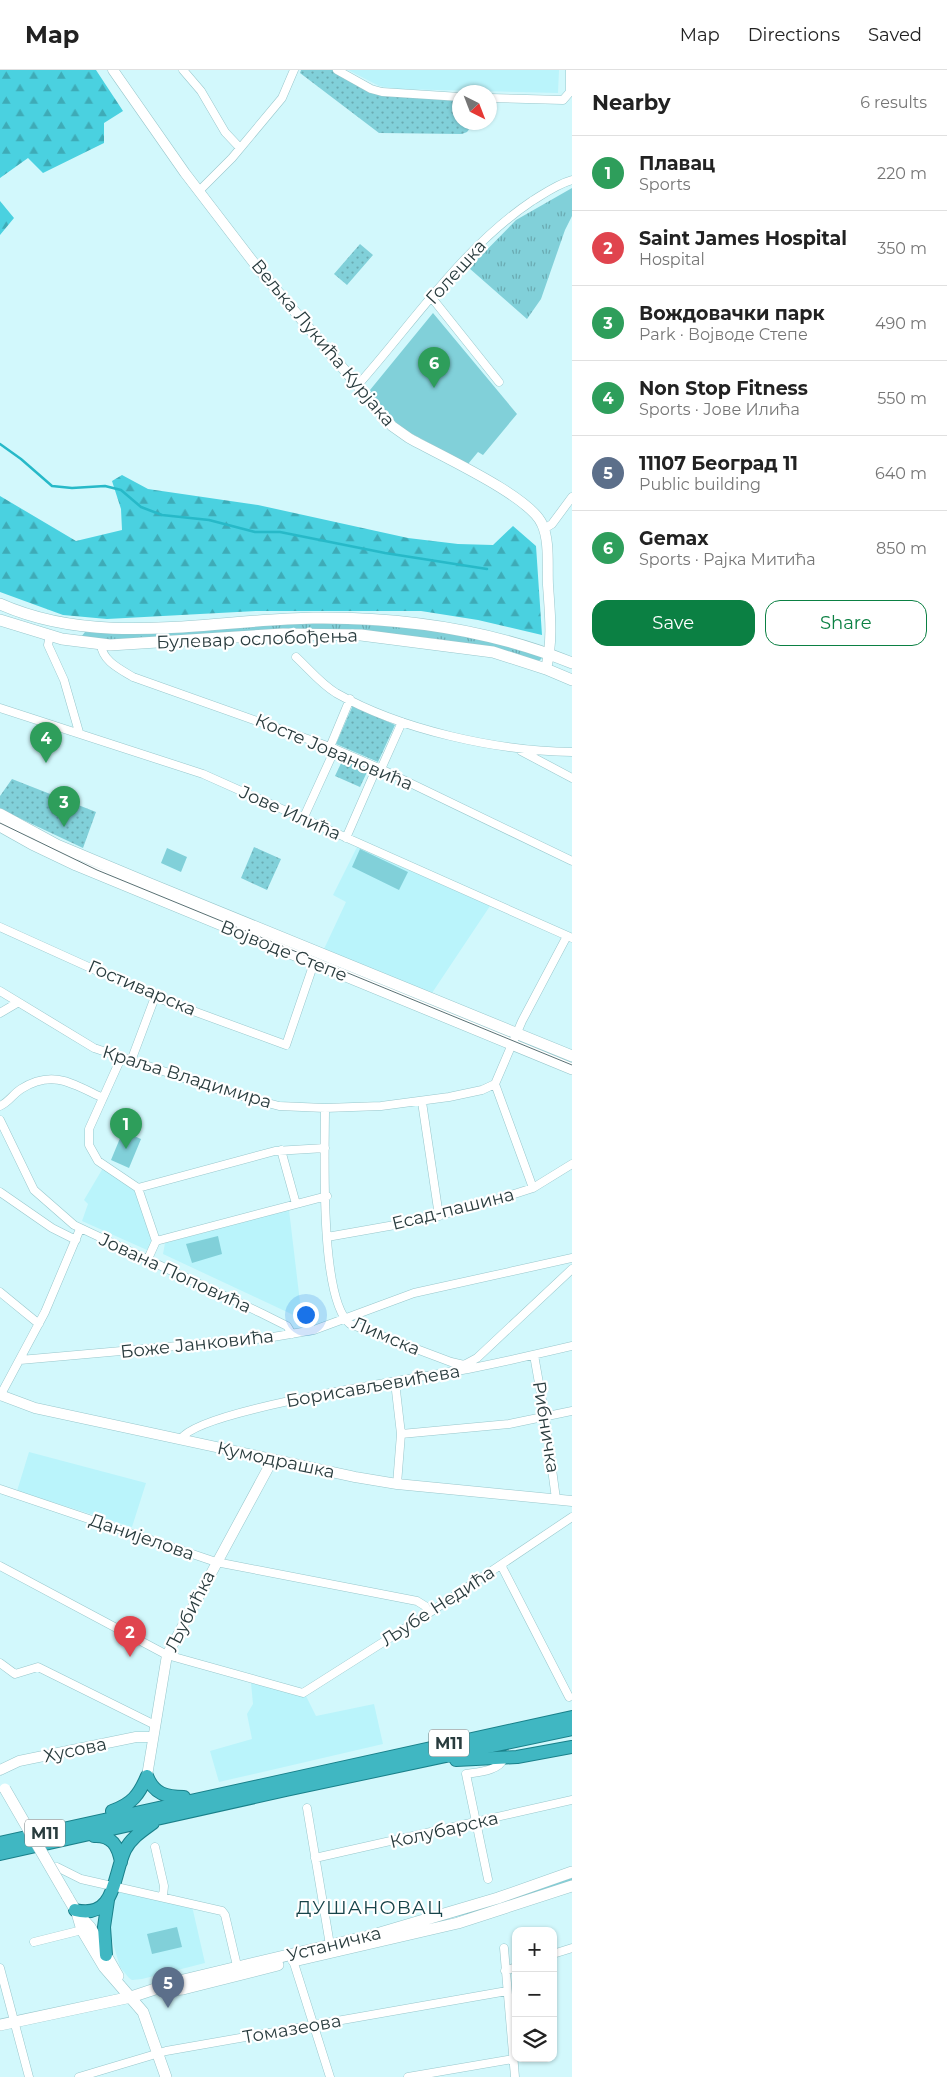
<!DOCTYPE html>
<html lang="en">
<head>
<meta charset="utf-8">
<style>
  :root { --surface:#fff; --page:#f6f6f6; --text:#222; --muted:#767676; --line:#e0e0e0; --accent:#0b8043 }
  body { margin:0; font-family:Montserrat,sans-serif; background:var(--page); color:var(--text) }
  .controls { position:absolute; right:15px; bottom:15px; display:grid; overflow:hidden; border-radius:10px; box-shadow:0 1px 4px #0004 }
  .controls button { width:45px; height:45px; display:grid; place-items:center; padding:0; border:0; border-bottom:1px solid var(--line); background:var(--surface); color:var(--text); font:25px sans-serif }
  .compass { position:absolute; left:452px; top:15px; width:45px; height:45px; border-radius:50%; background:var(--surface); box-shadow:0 1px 4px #0004; rotate:138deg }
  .you { position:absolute; left:305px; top:1244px; width:18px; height:18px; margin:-12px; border:4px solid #fff; border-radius:50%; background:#1a73e8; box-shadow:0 0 0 8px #1a73e833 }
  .badge { display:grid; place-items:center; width:32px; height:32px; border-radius:50%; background:var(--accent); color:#fff; font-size:16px; font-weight:700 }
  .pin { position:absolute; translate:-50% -41px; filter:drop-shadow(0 1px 2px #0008) }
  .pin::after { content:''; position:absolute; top:26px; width:18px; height:15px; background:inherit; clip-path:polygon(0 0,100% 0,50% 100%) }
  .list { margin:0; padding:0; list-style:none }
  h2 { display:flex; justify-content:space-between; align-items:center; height:65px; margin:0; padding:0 20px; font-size:21px }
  h2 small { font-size:16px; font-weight:400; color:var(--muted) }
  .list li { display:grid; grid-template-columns:32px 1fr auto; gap:15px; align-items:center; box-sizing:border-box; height:75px; padding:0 20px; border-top:1px solid var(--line) }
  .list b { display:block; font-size:19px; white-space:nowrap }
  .list p { margin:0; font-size:16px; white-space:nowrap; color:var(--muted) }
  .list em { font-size:16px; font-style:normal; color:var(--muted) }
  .actions { display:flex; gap:10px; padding:15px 20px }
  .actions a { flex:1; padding:11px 0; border:1px solid var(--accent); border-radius:15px; text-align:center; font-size:18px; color:var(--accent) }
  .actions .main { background:var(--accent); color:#fff }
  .icon { flex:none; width:28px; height:28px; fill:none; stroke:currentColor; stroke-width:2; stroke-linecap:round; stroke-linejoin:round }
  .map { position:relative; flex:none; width:572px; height:2007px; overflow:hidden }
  header { display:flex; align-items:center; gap:30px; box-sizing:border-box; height:70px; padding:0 25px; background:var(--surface); border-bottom:1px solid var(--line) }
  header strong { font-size:24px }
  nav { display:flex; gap:28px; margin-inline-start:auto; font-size:18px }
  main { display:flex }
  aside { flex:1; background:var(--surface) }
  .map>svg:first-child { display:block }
  .built { fill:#baf4fb }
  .grass { fill:url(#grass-tufts) }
  .forest { fill:url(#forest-firs) }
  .park { fill:url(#park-dots) }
  .garden { fill:#81d0d9 }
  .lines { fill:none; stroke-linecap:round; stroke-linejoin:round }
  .stream { stroke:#27b9c8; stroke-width:2.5 }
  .minor-casing { stroke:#98c7cc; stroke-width:9 }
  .tertiary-casing { stroke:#98c7cc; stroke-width:11 }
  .secondary-casing { stroke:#98c7cc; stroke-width:12 }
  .trunk-casing { stroke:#19808a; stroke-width:14 }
  .minor { stroke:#fff; stroke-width:8 }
  .tertiary { stroke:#fff; stroke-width:10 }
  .secondary { stroke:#fff; stroke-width:11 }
  .trunk { stroke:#40b7c2; stroke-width:12 }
  .tram { stroke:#597174; stroke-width:1 }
  .secondary-bridge-casing { stroke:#98c7cc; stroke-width:12; stroke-linecap:butt }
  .secondary-bridge { stroke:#fff; stroke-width:11 }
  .labels { text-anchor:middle; stroke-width:4.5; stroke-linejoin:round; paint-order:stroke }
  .shield { fill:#fff; stroke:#697678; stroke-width:1 }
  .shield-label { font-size:16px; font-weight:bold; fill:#293c3e }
  .street-label { font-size:18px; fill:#293c3e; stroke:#fff }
  .neighbourhood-label { font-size:19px; letter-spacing:1px; fill:#17444a; stroke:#fff }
</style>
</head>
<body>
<header>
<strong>Map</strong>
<nav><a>Map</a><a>Directions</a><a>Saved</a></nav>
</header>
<main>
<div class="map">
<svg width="572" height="2007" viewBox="0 0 572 2007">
  <defs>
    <pattern id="grass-tufts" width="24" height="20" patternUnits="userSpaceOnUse" patternTransform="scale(1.25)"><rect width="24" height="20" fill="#81d0d9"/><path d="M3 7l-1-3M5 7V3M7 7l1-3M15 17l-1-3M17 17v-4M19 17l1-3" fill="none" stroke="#6aaab1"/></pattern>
    <pattern id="forest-firs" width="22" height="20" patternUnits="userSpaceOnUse" patternTransform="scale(1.25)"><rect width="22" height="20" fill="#4ad1e0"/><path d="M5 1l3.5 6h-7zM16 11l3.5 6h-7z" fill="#3eabb7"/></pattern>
    <pattern id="park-dots" width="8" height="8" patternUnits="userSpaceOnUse" patternTransform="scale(1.25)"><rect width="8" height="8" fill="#81d0d9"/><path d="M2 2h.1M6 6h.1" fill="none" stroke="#6aaab1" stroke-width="1.8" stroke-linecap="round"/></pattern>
  </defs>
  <rect width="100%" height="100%" fill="#d2f8fc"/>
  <path class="built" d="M348 0H559L558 23 396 19 379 16Z
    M357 777 490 836 432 923 324 879 346 832 333 825Z
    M103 1098 135 1119 152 1170 147 1180 82 1151 88 1134 84 1130Z
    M289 1140 302 1249 163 1184 165 1173Z
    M29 1382 146 1413 132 1457 17 1421Z
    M251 1613 306 1626 316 1646 374 1634 383 1674 219 1712 210 1681 252 1669 247 1644 253 1634Z
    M118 1821 192 1836 205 1893 142 1909 132 1910 129 1908 120 1897 110 1863 112 1837Z"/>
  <path class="grass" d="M572 118V146L565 160 541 229 527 249 469 198 516 150Z
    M311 552 420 558 531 580 542 588 539 591 480 576 438 569 360 561 97 571 81 567 85 562 114 563Z
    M572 1808V1812L520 1831 426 1854Z"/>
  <path class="forest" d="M0 0H96L123 41 104 53V73L43 103 28 88 0 108Z
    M0 131 14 148 0 165Z
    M122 405 148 419 258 435 408 468 458 474 493 475 513 456 536 476 542 565 478 550 421 541H256L107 549 63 545 0 522V426L76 471 122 460 121 439 112 411Z"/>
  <path class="park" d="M301 0H337L371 19 459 27 460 52 474 53 467 62 462 64 379 63 300 3Z
    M360 174 373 185 347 215 334 204Z
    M353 635 395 655 378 692 336 674Z
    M343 689 368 700 360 717 335 706Z
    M12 709 96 742 83 778 0 739V726Z
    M254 777 281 789 267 820 241 808Z"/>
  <path class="garden" d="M433 243 517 344 483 385 478 382 468 394 403 359 387 344 370 320Z
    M167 778 187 787 181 802 161 793Z
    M360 779 408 802 399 820 352 797Z
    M123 1061 141 1069 129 1098 111 1090Z
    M218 1166 222 1184 192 1193 186 1174Z
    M177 1857 182 1877 152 1884 147 1864Z"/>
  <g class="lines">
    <path class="stream" d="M0 374 21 389 52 416 72 418 105 416 121 420 141 437 162 445 209 450 255 462H280L385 483 487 499"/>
    <defs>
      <path id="minor" d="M183 0 201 21 225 62 240 78
        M337 0 371 19 382 22 460 27
        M490 28 563 30 570 22V0
        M199 121 232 88 282 28 294 0
        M432 228 499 312
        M357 316C413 253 462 178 532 131 545 123 557 114 572 110
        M544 459 552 454 572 427
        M50 565 48 575 64 610 79 662
        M101 574C102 591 120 599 133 607L330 677 381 699 572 791
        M296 587C309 599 321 614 336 623 401 660 497 681 572 682
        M0 638 203 704 572 868
        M330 677 350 629
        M521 681 572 708
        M381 699 402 652
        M303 749 335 679
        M346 768 377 697
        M0 857 155 927 286 975 314 893
        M0 921 94 978 223 1021 279 1036 325 1038 381 1036 449 1027 482 1020 495 1014 522 951 567 866
        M0 943 17 933
        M121 988 89 1059V1075L98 1091 138 1118 156 1171
        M131 991 155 927
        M495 1014 533 1118
        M422 1032 439 1146
        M0 1036C9 1032 13 1024 21 1019 53 999 73 1014 103 1028
        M325 1038C325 1080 319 1229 350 1254L451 1292 464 1295 477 1288 572 1199
        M0 1050 34 1120 74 1155 261 1243 287 1256 292 1264
        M281 1080 296 1134
        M138 1118 275 1081 325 1078
        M0 1122 52 1158 76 1170
        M327 1167 423 1150 489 1132 533 1118 572 1094
        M156 1171 327 1126
        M147 1191 156 1171
        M0 1222 39 1254
        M534 1285 545 1347 556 1429
        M20 1290 267 1268 314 1260 414 1223 572 1188
        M395 1312 401 1364 397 1414
        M0 1326 45 1242 80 1159
        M401 1364 509 1354 572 1341
        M181 1369C198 1339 424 1307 468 1299 503 1292 538 1284 572 1276
        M0 1419 216 1492 417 1531 425 1536 429 1543
        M501 1495 569 1627
        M0 1496 167 1585 303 1623 429 1543 572 1447
        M0 1593 15 1604 38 1597 155 1655
        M307 1738 330 1875
        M155 1777 164 1816 163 1826
        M315 1788 572 1730
        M57 1797 81 1809 222 1841 225 1845 238 1900
        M488 1809 466 1704C479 1702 499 1701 504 1688
        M34 1872 82 1860
        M504 1878 515 2007
        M553 1884 572 1878
        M292 1887 330 2007
        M0 1898 29 2007
        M505 1901 516 1897
        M79 2007 166 1981 507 1921
        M408 2007 513 1989"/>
      <path id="tertiary" d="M113 0 185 103 257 197 392 356 409 368C439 385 530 426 542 454 550 471 547 496 548 515 550 544 553 570 546 599
        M0 1325 35 1338 355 1407 397 1414 572 1431
        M0 1700 19 1691 136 1667H153
        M147 1706 167 1585 273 1389"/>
      <path id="secondary" d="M0 534C99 578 209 550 313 548 400 547 491 560 572 593
        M0 550 62 569 110 575 283 564 361 565 493 582 546 599 572 610
        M0 744 57 775 148 813 572 986
        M0 756 32 774 76 795 572 999
        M67 1826 77 1843 82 1860 104 1897 143 1942 166 2007
        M78 1844 90 1857 118 1906
        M294 1891 458 1853 572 1816
        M162 1921 183 1919 278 1895
        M0 1955 131 1927 179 1911 373 1865 498 1828 572 1802"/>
      <path id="trunk" d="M456 1690 517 1687 572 1677
        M147 1706C154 1724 166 1727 184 1727
        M112 1741C132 1734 139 1725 147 1706
        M94 1766C112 1765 118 1776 121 1792
        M0 1773 572 1647
        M0 1784 286 1720 572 1659
        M75 1840C116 1850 113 1805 125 1780 131 1768 142 1761 153 1753
        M106 1885 104 1857 108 1830"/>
    </defs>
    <use href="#minor" class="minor-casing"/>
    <use href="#tertiary" class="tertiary-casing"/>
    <use href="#secondary" class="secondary-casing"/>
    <use href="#trunk" class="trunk-casing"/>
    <use href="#minor" class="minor"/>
    <use href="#tertiary" class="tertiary"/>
    <use href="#secondary" class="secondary"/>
    <use href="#trunk" class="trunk"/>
    <path class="tram" d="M0 753 97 800 572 995"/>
    <defs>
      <path id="secondary-bridge" d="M5 1719 67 1826"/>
    </defs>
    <use href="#secondary-bridge" class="secondary-bridge-casing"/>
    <use href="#secondary-bridge" class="secondary-bridge"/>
  </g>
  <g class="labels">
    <g class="shield">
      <rect x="429" y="1659.5" width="40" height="27" rx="4"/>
      <rect x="25" y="1749.5" width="40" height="27" rx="4"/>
    </g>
    <g class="shield-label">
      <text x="449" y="1679">M11</text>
      <text x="45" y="1769">M11</text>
    </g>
    <g class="street-label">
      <text transform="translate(456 202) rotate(-48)" y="6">Голешка</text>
      <text transform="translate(323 273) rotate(50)" y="6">Вељка Лукића Курјака</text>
      <text transform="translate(257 569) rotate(-2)" y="6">Булевар ослобођења</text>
      <text transform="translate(334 682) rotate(23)" y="6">Косте Јовановића</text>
      <text transform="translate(290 743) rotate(24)" y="6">Јове Илића</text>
      <text transform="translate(284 881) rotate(22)" y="6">Војводе Степе</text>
      <text transform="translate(142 918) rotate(23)" y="6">Гостиварска</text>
      <text transform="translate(187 1007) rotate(17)" y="6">Краља Владимира</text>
      <text transform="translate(453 1139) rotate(-14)" y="6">Есад-пашина</text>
      <text transform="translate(175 1203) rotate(25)" y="6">Јована Поповића</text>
      <text transform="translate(386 1266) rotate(23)" y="6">Лимска</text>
      <text transform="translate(197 1274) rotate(-6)" y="6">Боже Јанковића</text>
      <text transform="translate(373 1316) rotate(-10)" y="6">Борисављевићева</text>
      <text transform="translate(546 1357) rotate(81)" y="6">Рибничка</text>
      <text transform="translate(276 1390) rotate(12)" y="6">Кумодрашка</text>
      <text transform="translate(142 1467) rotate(19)" y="6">Данијелова</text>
      <text transform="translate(438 1536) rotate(-33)" y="6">Љубе Недића</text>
      <text transform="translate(190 1541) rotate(-63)" y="6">Љубићка</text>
      <text transform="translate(75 1680) rotate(-12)" y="6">Хусова</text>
      <text transform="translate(444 1760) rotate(-13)" y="6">Колубарска</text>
      <text transform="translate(334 1874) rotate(-14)" y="6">Устаничка</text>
      <text transform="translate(292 1959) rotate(-10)" y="6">Томазеова</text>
    </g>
    <g class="neighbourhood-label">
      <text x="370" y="1844">ДУШАНОВАЦ</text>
    </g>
  </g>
</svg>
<div class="controls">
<button>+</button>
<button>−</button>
<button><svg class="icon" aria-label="layers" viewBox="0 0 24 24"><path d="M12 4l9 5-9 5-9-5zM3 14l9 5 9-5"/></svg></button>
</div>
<svg class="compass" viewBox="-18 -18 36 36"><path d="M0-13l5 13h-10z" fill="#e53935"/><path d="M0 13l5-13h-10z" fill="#767676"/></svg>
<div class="you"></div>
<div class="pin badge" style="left:126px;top:1079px;background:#2e9e5b">1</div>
<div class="pin badge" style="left:130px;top:1587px;background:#e0444e">2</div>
<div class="pin badge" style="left:64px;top:757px;background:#2e9e5b">3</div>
<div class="pin badge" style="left:46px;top:693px;background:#2e9e5b">4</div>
<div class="pin badge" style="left:168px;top:1938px;background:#5c6f8a">5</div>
<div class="pin badge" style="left:434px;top:318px;background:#2e9e5b">6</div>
</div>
<aside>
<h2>Nearby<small>6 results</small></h2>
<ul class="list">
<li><span class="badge" style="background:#2e9e5b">1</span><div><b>Плавац</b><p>Sports</p></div><em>220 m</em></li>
<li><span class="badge" style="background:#e0444e">2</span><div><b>Saint James Hospital</b><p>Hospital</p></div><em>350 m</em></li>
<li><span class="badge" style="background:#2e9e5b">3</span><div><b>Вождовачки парк</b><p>Park · Војводе Степе</p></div><em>490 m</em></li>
<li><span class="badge" style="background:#2e9e5b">4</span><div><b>Non Stop Fitness</b><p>Sports · Јове Илића</p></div><em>550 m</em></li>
<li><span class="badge" style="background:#5c6f8a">5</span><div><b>11107 Београд 11</b><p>Public building</p></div><em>640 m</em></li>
<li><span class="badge" style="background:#2e9e5b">6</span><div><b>Gemax</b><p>Sports · Рајка Митића</p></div><em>850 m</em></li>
</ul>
<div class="actions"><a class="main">Save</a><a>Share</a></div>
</aside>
</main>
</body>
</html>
